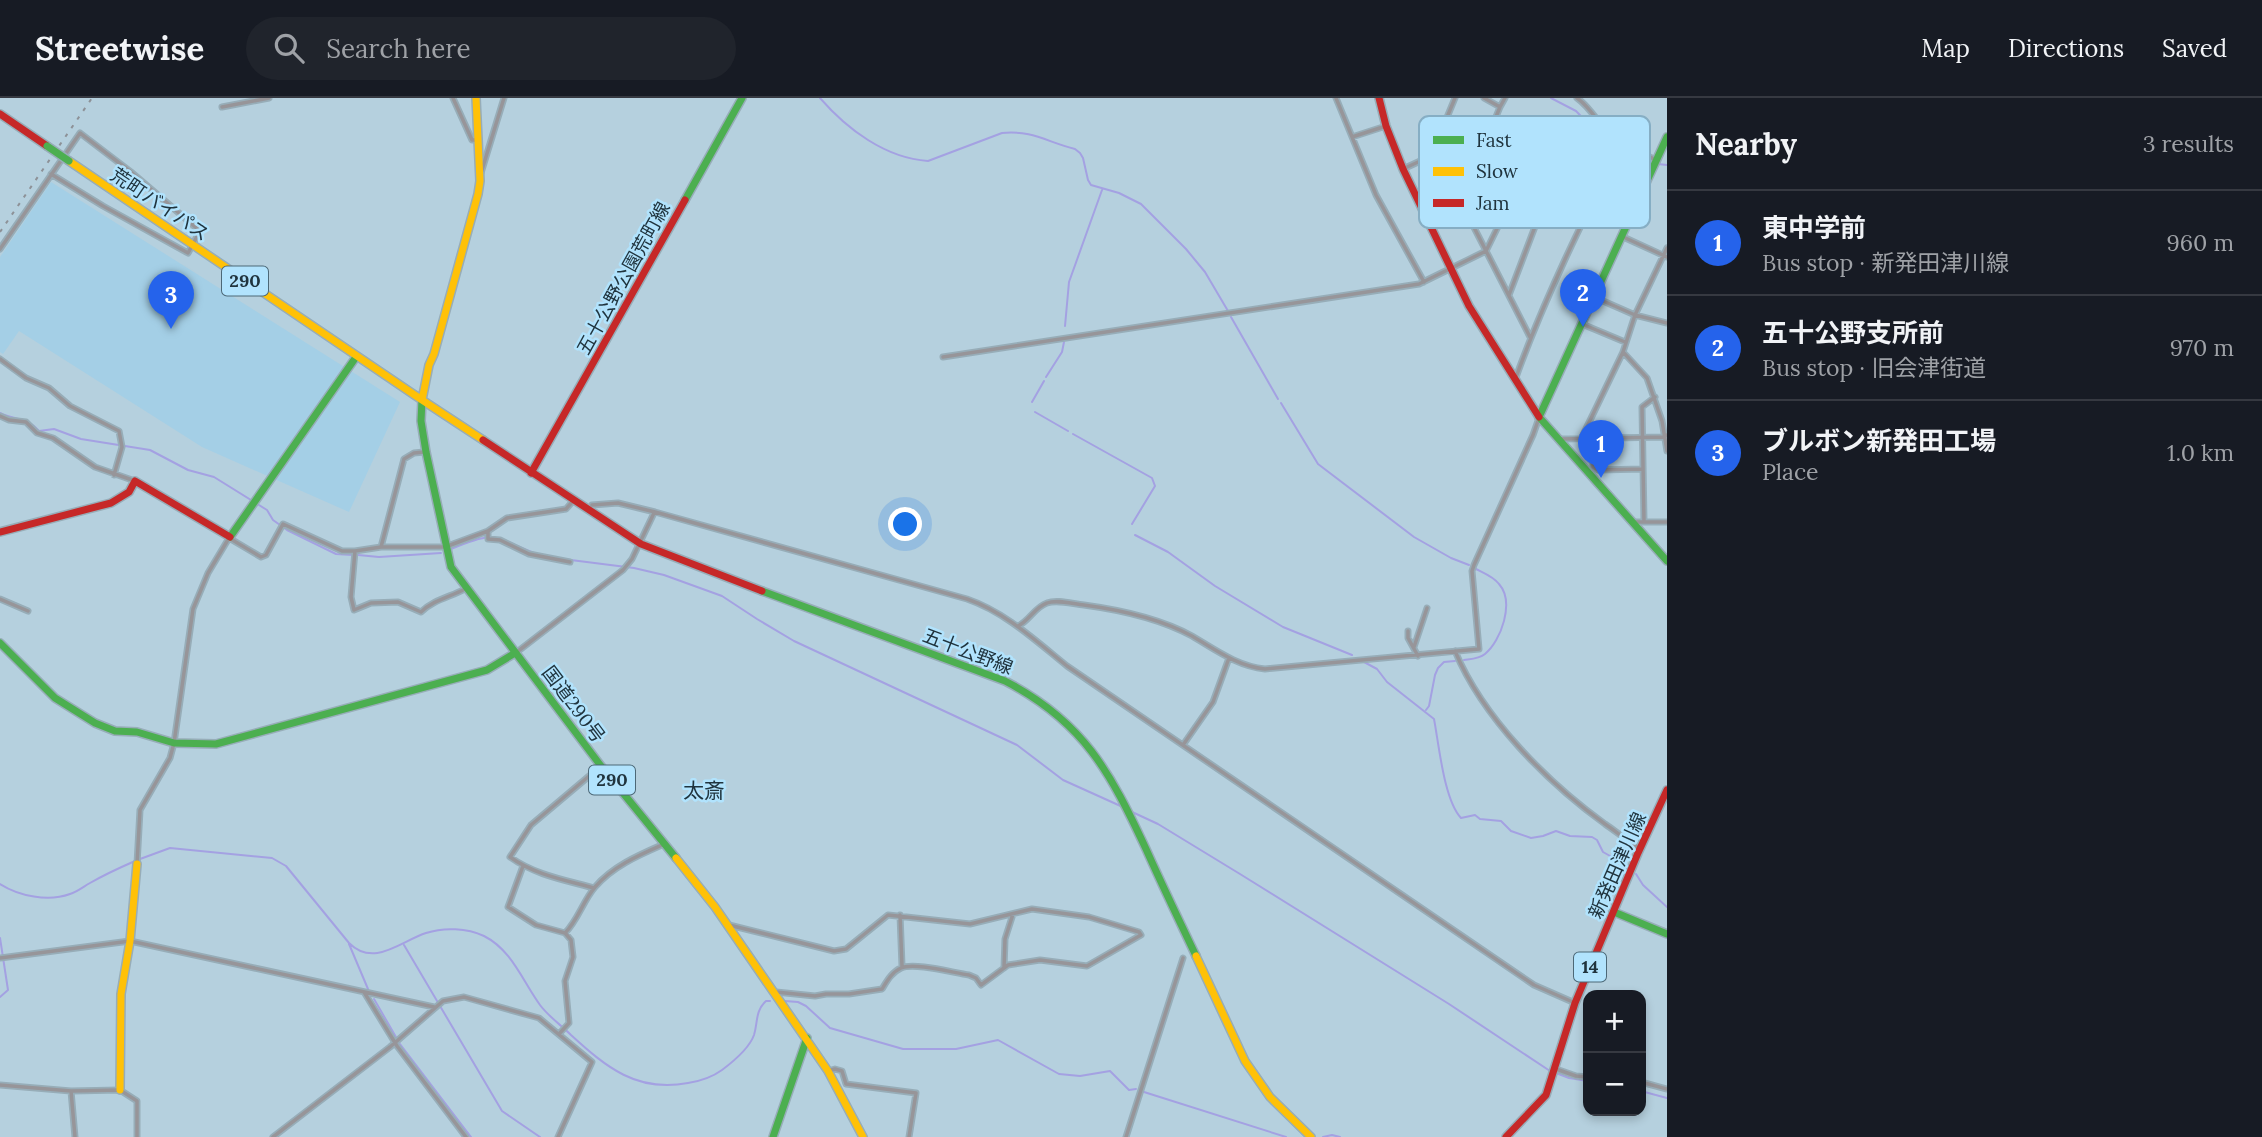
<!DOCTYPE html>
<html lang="en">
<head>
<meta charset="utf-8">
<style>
  :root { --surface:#171b24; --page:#20242c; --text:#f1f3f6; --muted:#9ea1a6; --line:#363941; --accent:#2563eb }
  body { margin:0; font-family:Lora,"Noto Sans JP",serif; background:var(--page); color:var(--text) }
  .controls { position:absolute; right:21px; bottom:21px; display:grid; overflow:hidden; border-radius:14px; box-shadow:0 4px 10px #0003 }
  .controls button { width:63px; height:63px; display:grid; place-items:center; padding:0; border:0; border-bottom:2px solid var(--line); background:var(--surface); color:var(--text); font:35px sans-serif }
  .you { position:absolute; left:906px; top:427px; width:24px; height:24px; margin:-18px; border:5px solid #fff; border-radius:50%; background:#1a73e8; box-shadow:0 0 0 10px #1a73e833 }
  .badge { display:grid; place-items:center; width:46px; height:46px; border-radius:50%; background:var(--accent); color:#fff; font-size:23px; font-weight:700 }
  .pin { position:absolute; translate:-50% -58px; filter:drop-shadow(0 2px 4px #0008) }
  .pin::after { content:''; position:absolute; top:37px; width:24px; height:21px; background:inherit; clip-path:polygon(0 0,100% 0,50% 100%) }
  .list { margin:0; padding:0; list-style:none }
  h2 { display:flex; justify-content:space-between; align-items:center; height:91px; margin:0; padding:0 28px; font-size:30px }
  h2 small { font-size:23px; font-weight:400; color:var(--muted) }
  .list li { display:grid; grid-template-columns:46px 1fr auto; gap:21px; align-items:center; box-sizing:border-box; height:105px; padding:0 28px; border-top:2px solid var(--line) }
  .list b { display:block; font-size:26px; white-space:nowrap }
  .list p { margin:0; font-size:23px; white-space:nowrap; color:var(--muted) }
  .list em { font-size:23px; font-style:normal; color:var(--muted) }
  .icon { flex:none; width:38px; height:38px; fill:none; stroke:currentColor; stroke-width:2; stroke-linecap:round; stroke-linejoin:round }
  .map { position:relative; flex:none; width:1667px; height:1039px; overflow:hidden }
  header { display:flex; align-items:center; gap:42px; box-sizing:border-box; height:98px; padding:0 35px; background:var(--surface); border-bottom:2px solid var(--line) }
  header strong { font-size:33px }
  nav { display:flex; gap:38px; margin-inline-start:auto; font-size:24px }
  .search { width:490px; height:63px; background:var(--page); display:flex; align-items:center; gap:18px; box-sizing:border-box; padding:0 24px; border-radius:38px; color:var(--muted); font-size:26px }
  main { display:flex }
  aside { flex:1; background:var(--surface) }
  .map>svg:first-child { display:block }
  .built { fill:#a4cfe6 }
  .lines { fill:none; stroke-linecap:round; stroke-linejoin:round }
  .stream { stroke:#a4a1e2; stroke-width:2 }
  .street-casing { stroke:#97adb8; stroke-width:7 }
  .fast-casing { stroke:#97adb8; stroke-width:10 }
  .slow-casing { stroke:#97adb8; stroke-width:10 }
  .jam-casing { stroke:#97adb8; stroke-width:10 }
  .street { stroke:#979599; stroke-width:3.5 }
  .fast { stroke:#4caf50; stroke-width:7 }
  .slow { stroke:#ffc107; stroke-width:7 }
  .jam { stroke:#c62828; stroke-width:7 }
  .rail { stroke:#8d9197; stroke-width:2; stroke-dasharray:3.5 7; stroke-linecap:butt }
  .fast-bridge-casing { stroke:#97adb8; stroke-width:10; stroke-linecap:butt }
  .fast-bridge { stroke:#4caf50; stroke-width:7 }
  .labels { text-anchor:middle; stroke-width:5; stroke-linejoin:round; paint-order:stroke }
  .shield { fill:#b1e3fd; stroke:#4c6877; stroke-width:2 }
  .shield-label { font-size:18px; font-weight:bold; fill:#20343e }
  .street-label { font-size:19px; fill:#20343e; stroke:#b1e3fd }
  .neighbourhood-label { font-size:21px; fill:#20343e; stroke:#b1e3fd }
  .key { fill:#b1e3fd; stroke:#86aec4; stroke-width:2 }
  .key-label { font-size:19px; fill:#20343e }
</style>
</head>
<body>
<header>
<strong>Streetwise</strong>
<div class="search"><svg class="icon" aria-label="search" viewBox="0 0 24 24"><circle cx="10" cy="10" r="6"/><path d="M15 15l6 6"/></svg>Search here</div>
<nav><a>Map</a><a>Directions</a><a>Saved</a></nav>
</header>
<main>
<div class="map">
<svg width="1667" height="1039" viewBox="0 0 1667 1039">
  <rect width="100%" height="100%" fill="#b5d0de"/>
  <path class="built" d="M51 84 400 304 349 414 202 349 19 233 3 256 0 254V159Z"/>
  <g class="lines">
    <path class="stream" d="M820 0C847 31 885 60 928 63L1002 35C1032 32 1047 44 1075 51L1080 55 1083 60 1088 82 1091 87 1119 95 1141 106 1186 151 1205 174 1228 213
      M1551 0 1576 13 1607 45 1621 56 1652 66
      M1658 66 1667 67
      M1231 219 1278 301
      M1065 228 1069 184 1102 92
      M1046 279 1062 254 1064 244
      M1032 304 1044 283
      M1281 305 1318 366 1414 439 1451 460 1469 467
      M1035 314 1068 333
      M0 315C15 323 26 318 39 333L54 331 81 341 150 352 188 372 214 379 267 412 273 422 287 432 336 456 352 457
      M1073 336 1152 380 1155 388 1132 426
      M1135 437 1168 454 1215 488 1283 529 1352 557
      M451 451C499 431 492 439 537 456
      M358 457 379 459 441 455
      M563 461 634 470 664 477 722 498 757 521 794 543 1017 647 1063 682 1125 710
      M1464 562C1471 561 1479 561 1485 556 1501 543 1515 504 1499 486 1494 479 1484 475 1476 471
      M1364 564 1377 571 1387 584 1434 621C1439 647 1444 702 1461 720L1475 717 1480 721 1501 723 1511 733 1531 740 1543 738 1556 733 1570 738 1592 739 1597 742 1603 754 1628 768
      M1426 612 1429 608 1435 577 1438 570 1444 564 1455 563
      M1130 713 1158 726 1240 776 1449 906 1550 973
      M140 761 170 750 272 760 286 768 349 845C374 870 401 843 426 835 444 829 467 830 484 838 512 852 523 884 540 907 548 918 561 927 571 937 606 969 637 995 688 985 701 983 711 980 722 972 734 963 749 951 754 937 758 924 755 913 766 903H770
      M1636 776 1643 787 1667 809
      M0 786C19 798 48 804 70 796 77 794 83 789 90 785 104 777 119 770 135 763
      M0 840 8 892 0 899
      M349 846 368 891
      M404 847 502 1013 540 1039
      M374 901 400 946 471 1039
      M785 903 798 904 806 908 830 930 903 951H956L998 942 1059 976 1080 978 1110 973 1129 992 1136 991
      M1556 975 1569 980 1588 983
      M1641 993 1667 1000
      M1144 994 1286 1039
      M1323 1039 1332 1037 1340 1039"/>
    <defs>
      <path id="street" d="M453 0 472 42H478
        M1336 0 1376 97 1424 184
        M1484 0 1500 9 1461 104 1530 239
        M1577 0C1590 9 1597 23 1607 34 1620 47 1640 54 1656 62
        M222 9 269 0
        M1500 9 1505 0
        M1493 24 1607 73
        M1352 39 1386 28
        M1485 44 1598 91
        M1431 58 1585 121
        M1586 64 1608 35
        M1403 71 1431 58 1455 0
        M481 75 504 0
        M1621 138 1667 159
        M0 151 80 35 131 74 200 133 188 155 103 108 51 76
        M1509 197 1544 105
        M1594 199 1635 217 1667 225
        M1582 226 1625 244
        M1623 254 1647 280 1662 323 1667 353
        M943 259 1419 186 1486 153 1515 94
        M0 261 26 280 49 290 70 308 119 333 122 349 114 377
        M1515 282C1544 201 1583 122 1622 45
        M0 318 9 322 26 324 37 335 53 340 95 369 135 383
        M1561 341 1664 339 1667 337
        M1581 341 1623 254 1635 217 1667 150
        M1593 341V369L1598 372 1643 371
        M592 407 618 405 655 414 967 501C1005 514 1036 543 1067 568L1534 887 1575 905
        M1634 424H1667
        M1644 424 1642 309 1655 299
        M488 433V441L500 442 529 456 570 464
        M381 449 404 361 414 355 424 354
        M355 453 351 499 354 512 371 505 398 504 421 514C433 502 450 499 465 491
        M0 501 28 513
        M1018 528C1029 523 1035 509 1047 505 1057 501 1073 506 1084 507 1121 512 1159 520 1192 538 1216 552 1237 568 1265 571L1479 551 1472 473 1474 467 1533 337 1539 320
        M1408 533V540L1418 558
        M1414 549 1427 510
        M1455 553C1483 620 1547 684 1605 726 1617 734 1628 744 1640 750
        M517 554 623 472 632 461 654 415
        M1183 647 1213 604 1229 560
        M137 766 140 712 170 660 174 645 193 511 208 475 229 440 261 459 266 457 283 426 342 453H355L381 449H445L488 433 507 420 566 411 573 403
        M523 768 508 809 536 827 565 835 571 842 573 859 565 883 569 925 559 936
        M594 790C565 782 535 777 510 759L531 727 601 668
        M900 817 902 868
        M729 827 834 853 846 851 888 817 970 826 1032 811 1089 819 1139 834 1141 837 1087 868 1040 862 1008 867 981 887 976 880 969 877C954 875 914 864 901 870 892 874 887 883 882 891L849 896H826L815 898 776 894
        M565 835C578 822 583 803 595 789 613 768 639 757 664 746
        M0 860 130 843 434 909
        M1004 870 1005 841 1013 816
        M364 894 397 948 466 1039
        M1556 971 1576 978 1588 979
        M828 973 835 971 842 973 846 986 916 995 909 1039
        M1641 984 1667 991
        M0 987 71 993 120 992 137 1003V1039
        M71 993 75 1039
        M273 1039 390 949 443 903 464 899 539 920 592 964 558 1039
        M1126 1039 1183 860"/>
      <path id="fast" d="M1667 39 1539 319 1667 463
        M685 102 742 0
        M422 302 421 323 426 354 451 469 601 668 676 760
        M230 439 356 259
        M762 493 1005 583C1084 624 1110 674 1146 751 1162 787 1179 822 1196 858
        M0 545 55 600 95 625 115 633 137 634 174 645 216 646 487 572 515 555
        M1614 814 1667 836
        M773 1039 807 940"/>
      <path id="slow" d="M476 0 480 83 478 96 434 256 429 267 422 302 483 342
        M69 63 422 302
        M676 760 715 809 828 973 863 1039
        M1196 858 1245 963 1270 999 1311 1039
        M120 992 121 896 130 843 137 766"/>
      <path id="jam" d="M1379 0 1386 28 1403 71 1469 208 1539 319
        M0 16 47 48
        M483 342 641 446 762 493
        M531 375 685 102
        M0 434 111 405 129 394 135 383 230 439
        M1506 1039 1546 997 1575 905 1638 755 1667 692"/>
    </defs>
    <use href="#street" class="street-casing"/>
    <use href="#fast" class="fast-casing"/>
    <use href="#slow" class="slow-casing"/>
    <use href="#jam" class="jam-casing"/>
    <use href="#street" class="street"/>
    <use href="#fast" class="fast"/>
    <use href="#slow" class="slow"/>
    <use href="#jam" class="jam"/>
    <path class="rail" d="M0 134 92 0"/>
    <defs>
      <path id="fast-bridge" d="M47 48 69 63"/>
    </defs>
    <use href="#fast-bridge" class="fast-bridge-casing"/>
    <use href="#fast-bridge" class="fast-bridge"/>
  </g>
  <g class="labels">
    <g class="shield">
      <rect x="222" y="168.5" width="46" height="29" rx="5"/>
      <rect x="589" y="667.5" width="46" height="29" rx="5"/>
      <rect x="1574" y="854.5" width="32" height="29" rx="5"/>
    </g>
    <g class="shield-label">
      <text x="245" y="189">290</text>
      <text x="612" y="688">290</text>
      <text x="1590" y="875">14</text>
    </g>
    <g class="street-label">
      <text transform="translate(160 106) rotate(34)" y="7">荒町バイパス</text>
      <text transform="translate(623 180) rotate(-61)" y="7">五十公野公園荒町線</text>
      <text transform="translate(968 553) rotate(21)" y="7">五十公野線</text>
      <text transform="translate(574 606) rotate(53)" y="7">国道290号</text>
      <text transform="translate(1617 767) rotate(-66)" y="7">新発田津川線</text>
    </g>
    <g class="neighbourhood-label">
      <text x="704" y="700">太斎</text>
    </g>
  </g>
  <rect x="1419" y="18" width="231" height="112" rx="10" class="key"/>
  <rect x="1433" y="38" width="31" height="8" fill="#4caf50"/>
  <rect x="1433" y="69" width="31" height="9" fill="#ffc107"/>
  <rect x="1433" y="101" width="31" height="8" fill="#c62828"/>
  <g class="key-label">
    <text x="1476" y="49">Fast</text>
    <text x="1476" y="80">Slow</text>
    <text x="1476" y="112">Jam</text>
  </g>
</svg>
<div class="controls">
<button>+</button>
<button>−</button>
</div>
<div class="you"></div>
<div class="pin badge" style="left:1601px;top:380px">1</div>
<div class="pin badge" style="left:1583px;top:229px">2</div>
<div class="pin badge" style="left:171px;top:231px">3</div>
</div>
<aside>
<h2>Nearby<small>3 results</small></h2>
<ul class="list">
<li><span class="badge">1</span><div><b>東中学前</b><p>Bus stop · 新発田津川線</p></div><em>960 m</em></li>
<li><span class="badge">2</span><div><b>五十公野支所前</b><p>Bus stop · 旧会津街道</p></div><em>970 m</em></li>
<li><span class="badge">3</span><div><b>ブルボン新発田工場</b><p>Place</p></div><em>1.0 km</em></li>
</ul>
</aside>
</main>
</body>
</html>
